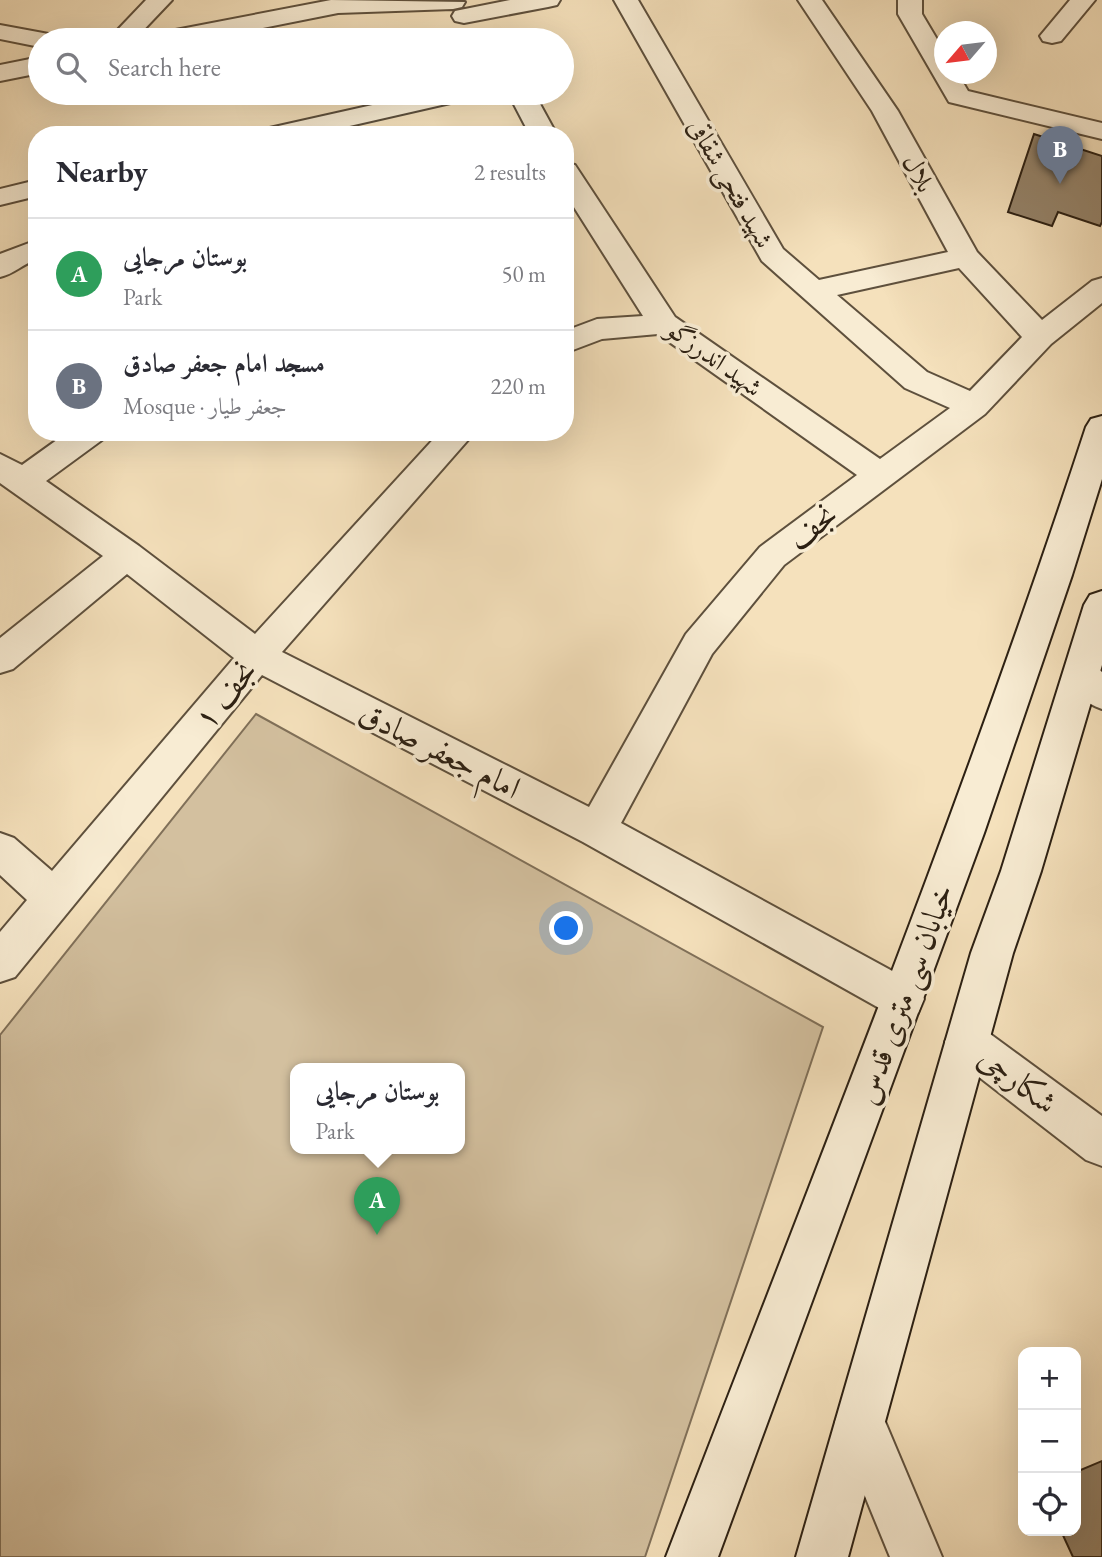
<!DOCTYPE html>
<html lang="en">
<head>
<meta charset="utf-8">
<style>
  :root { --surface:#fff; --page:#f7f7f7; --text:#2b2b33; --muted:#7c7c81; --line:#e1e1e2; --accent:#d93025 }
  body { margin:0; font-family:"EB Garamond",Amiri,serif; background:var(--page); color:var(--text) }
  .controls { position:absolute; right:21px; bottom:21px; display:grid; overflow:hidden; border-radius:14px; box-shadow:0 7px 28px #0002 }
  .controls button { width:63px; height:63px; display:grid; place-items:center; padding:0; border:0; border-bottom:2px solid var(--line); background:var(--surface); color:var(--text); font:35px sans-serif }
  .compass { position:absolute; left:934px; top:21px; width:63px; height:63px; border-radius:50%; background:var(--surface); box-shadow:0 7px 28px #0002; rotate:242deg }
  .you { position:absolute; left:567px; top:929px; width:24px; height:24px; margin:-18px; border:5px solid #fff; border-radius:50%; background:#1a73e8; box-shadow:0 0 0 10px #1a73e833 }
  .badge { display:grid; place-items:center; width:46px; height:46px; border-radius:50%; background:var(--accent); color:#fff; font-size:23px; font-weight:700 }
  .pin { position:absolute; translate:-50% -58px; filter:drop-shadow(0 2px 4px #0008) }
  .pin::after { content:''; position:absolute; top:37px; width:24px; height:21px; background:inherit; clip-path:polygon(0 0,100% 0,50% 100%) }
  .popup { position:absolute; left:290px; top:1063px; width:175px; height:91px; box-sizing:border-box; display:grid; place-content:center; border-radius:14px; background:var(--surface); filter:drop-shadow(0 2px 5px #0005); font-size:23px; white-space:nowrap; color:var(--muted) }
  .popup b { font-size:26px; color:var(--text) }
  .popup::after { content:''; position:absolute; left:50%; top:100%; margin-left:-14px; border:14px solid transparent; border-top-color:var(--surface) }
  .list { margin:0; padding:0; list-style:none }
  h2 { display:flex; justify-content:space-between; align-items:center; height:91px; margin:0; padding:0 28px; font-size:30px }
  h2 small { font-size:23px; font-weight:400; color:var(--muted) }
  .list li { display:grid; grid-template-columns:46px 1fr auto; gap:21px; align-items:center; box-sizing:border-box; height:112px; padding:0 28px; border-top:2px solid var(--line) }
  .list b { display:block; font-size:26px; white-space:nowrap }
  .list p { margin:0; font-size:23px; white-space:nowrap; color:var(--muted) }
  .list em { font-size:23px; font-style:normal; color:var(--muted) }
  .icon { flex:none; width:38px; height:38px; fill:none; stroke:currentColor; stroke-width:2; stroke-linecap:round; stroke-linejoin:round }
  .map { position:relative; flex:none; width:1102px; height:1557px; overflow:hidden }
  .search { position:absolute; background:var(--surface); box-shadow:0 7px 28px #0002; left:28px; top:28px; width:546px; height:77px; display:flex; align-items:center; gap:18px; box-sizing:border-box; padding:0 24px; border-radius:38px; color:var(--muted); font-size:26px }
  .panel { position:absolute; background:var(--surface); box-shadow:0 7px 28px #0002; left:28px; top:126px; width:546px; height:315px; border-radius:28px }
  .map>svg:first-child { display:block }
  .green { fill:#d3c09f; stroke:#807059; stroke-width:2; fill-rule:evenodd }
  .building { fill:#95846b; stroke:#2c2013; stroke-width:2 }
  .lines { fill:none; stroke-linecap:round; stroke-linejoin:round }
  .minor-casing { stroke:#5e503d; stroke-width:4 }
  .tertiary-casing { stroke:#5e503d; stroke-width:4 }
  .secondary-casing { stroke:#2c2013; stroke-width:4 }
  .minor { fill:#f8ecd3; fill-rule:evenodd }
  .tertiary { fill:#f8ecd3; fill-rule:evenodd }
  .secondary { fill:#f8ecd3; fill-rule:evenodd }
  .labels { text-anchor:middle; stroke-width:7; stroke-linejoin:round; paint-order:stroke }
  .far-street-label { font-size:26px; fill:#2c2013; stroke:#f8ecd3 }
  .street-label { font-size:32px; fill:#2c2013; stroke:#f8ecd3 }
</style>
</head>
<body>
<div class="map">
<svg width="1102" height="1557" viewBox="0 0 1102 1557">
  <rect width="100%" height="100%" fill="#f5e1bc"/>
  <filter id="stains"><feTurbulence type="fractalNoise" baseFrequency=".00286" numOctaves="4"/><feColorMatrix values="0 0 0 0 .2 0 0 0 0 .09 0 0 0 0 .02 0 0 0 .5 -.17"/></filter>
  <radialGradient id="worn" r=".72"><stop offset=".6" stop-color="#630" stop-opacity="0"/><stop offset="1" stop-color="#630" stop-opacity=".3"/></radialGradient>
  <path class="green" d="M256 714 823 1027 645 1557H0V1035ZM295 1069H459V1149H295Z"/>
  <path class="building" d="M1034 134 1102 156V222L1100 226 1058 212 1052 226 1008 212Z
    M1102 1461V1557H1073L1061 1531H1076V1472Z"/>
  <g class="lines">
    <defs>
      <path id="minor" d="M146 0H172L134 40H108Z
        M331 0 465 2 462 7 453 9 338 13 202 40H152L156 35 165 32Z
        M510 0H560L557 5 548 7 464 23 455 21 452 16 455 11Z
        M614 0H638L783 249 819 280 948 252 872 111 798 0H822L898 111 977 252 1042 320 1092 281 1102 278V303L1051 344 985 414 784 565 712 654 621 823 918 985 924 999 918 1013 903 1019 888 1013 583 842 262 675 15 977 0 982V932L27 900 0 875V833L14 838 52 871 234 658 127 574 13 669 0 673V638L103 556 0 483V454L22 465 68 432H107L102 440 46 481 139 546 255 634 440 432H475L282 652 589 807 686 634 760 547 857 475 658 334 602 339 565 353V331L597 319 643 316 565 193V163L575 165 675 317 880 459 950 408 905 388 762 261ZM959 268 1022 337 970 391 927 372 837 295Z
        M898 0H922V14L944 51V74H958L968 91 1102 123V139L949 102 898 14Z
        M1070 0H1095L1061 41 1052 43 1043 41 1040 36Z
        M0 25 54 35 58 40H40V47L0 39Z
        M40 57V73L0 81V65Z
        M426 93H472L468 99 310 135H261L265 129Z
        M508 93H534L557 135H530Z
        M37 180V196L0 205V189Z
        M37 240V259C23 264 14 274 0 277V254Z
        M1081 660 1094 665 1102 672V709C1085 703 1071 691 1063 675L1068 665Z
        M860 1398 878 1405 942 1557H890L835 1423 842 1405Z"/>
      <path id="tertiary" d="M967 1022 982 1028 1102 1116V1166L1086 1160 952 1056 945 1042 952 1028Z"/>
      <path id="secondary" d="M1102 416V479L1072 575 984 833 718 1557H666C810 1182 961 809 1086 427L1091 419Z
        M1102 591V665L1041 871 1013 953 848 1557H796L971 953 1001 871 1084 605 1090 595Z"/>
    </defs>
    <use href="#minor" class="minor-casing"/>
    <use href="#tertiary" class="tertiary-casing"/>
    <use href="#secondary" class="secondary-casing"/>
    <use href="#minor" class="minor"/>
    <use href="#tertiary" class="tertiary"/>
    <use href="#secondary" class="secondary"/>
  </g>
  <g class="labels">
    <g class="far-street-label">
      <text transform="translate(919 173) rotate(61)" y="9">بلال</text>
      <text transform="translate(731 183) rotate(60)" y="9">شهید فتحی شقاقی</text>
      <text transform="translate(715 358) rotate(36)" y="9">شهید اندرزگو</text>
    </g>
    <g class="street-label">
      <text transform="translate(812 526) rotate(-37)" y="11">نجف</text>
      <text transform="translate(225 694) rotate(-50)" y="11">نجف ۱</text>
      <text transform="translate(440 750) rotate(27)" y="11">امام جعفر صادق</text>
      <text transform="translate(904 994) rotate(-70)" y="11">خیابان سی متری قدس</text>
      <text transform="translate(1018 1080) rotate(37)" y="11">شکارچی</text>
    </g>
  </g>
  <rect width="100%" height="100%" filter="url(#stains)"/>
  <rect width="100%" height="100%" fill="url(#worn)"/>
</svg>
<div class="controls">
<button>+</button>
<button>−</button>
<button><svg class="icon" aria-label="locate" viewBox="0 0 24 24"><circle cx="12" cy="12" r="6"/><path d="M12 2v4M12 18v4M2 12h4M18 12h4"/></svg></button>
</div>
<svg class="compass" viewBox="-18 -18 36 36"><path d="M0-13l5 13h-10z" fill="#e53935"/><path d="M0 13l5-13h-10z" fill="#7c7c81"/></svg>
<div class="you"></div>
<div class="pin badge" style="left:377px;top:1235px;background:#2e9e5b">A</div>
<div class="popup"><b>بوستان مرجایی</b>Park</div>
<div class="pin badge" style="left:1060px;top:184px;background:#6b7280">B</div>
<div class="search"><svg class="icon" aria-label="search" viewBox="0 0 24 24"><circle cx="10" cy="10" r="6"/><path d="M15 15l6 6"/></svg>Search here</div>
<section class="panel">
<h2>Nearby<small>2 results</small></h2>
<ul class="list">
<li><span class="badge" style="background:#2e9e5b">A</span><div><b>بوستان مرجایی</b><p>Park</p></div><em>50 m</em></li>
<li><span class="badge" style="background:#6b7280">B</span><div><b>مسجد امام جعفر صادق</b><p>Mosque · جعفر طیار</p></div><em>220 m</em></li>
</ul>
</section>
</div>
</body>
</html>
